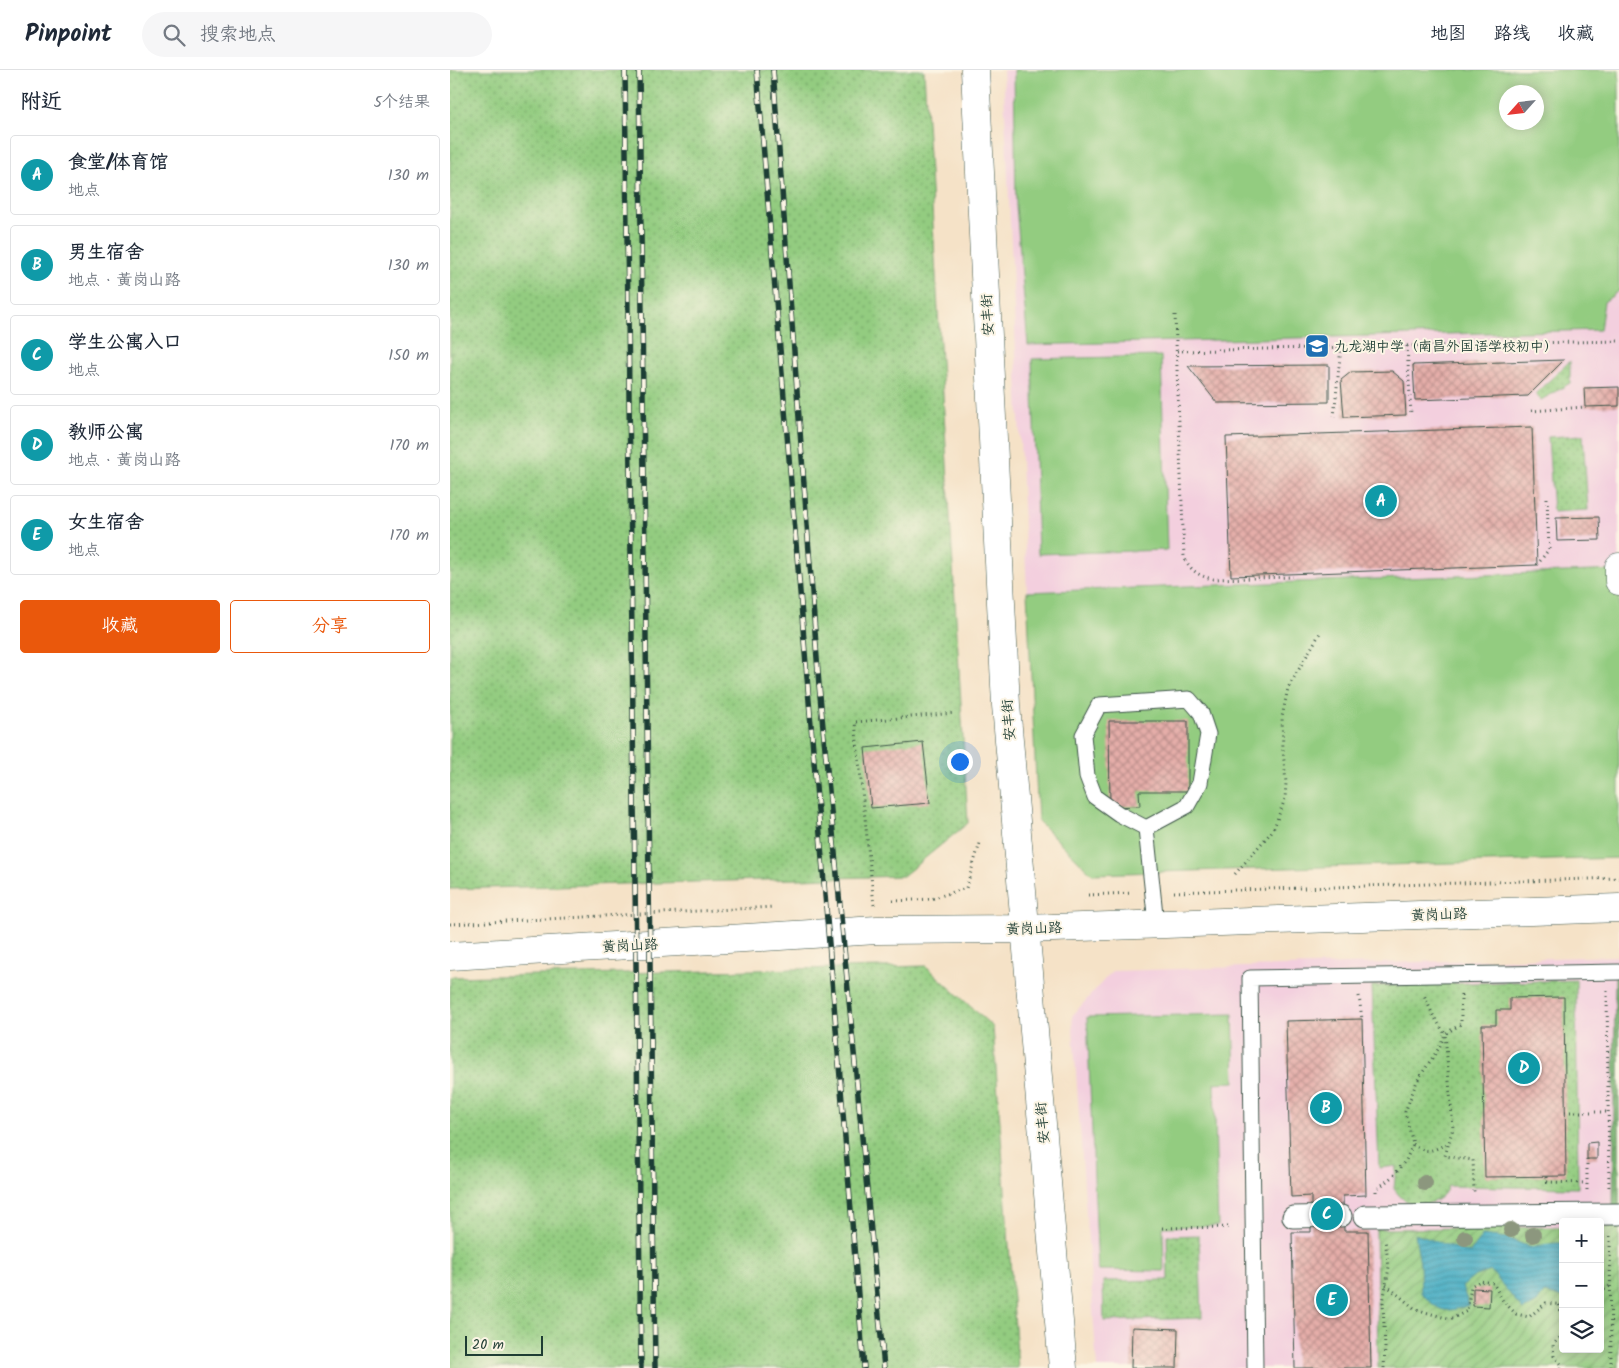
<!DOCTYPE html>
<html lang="zh">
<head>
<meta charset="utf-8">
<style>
  :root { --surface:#fff; --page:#f6f6f7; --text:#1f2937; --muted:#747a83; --line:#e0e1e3; --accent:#ea580c }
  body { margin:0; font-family:Kalam,"LXGW WenKai TC",sans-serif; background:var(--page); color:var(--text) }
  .controls { position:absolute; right:15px; bottom:15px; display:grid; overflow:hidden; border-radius:5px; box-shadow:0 2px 12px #0003 }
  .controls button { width:45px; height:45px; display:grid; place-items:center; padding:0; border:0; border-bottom:1px solid var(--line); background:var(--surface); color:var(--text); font:25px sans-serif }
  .compass { position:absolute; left:1049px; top:15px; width:45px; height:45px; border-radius:50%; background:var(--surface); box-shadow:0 2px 12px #0003; rotate:243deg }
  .scale { position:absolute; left:15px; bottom:12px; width:78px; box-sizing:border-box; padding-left:5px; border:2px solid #1f3d34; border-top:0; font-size:14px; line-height:18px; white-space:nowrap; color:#1f3d34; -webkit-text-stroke:4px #fcf5e5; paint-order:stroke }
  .you { position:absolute; left:509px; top:691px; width:18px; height:18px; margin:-12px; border:4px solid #fff; border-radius:50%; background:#1a73e8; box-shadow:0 0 0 8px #1a73e833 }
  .badge { display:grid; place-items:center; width:32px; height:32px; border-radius:50%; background:var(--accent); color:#fff; font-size:16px; font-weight:700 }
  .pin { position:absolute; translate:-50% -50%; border:2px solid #fff; box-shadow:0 1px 5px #0006 }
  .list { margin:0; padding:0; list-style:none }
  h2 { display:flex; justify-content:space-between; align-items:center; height:65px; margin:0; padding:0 20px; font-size:21px }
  h2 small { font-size:16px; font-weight:400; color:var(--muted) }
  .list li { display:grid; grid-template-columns:32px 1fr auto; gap:15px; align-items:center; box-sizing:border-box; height:80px; margin:0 10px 10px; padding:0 10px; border:1px solid var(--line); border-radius:5px }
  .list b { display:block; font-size:19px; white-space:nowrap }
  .list p { margin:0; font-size:16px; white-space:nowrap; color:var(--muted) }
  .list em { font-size:16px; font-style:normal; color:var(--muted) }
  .actions { display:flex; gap:10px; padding:15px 20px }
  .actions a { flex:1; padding:11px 0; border:1px solid var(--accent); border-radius:5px; text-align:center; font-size:18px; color:var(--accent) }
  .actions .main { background:var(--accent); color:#fff }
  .icon { flex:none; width:28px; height:28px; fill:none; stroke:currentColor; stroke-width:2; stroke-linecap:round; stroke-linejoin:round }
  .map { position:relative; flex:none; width:1169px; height:1298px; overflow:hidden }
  header { display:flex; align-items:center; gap:30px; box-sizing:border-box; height:70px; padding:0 25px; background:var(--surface); border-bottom:1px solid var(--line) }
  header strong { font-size:24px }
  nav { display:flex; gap:28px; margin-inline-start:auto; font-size:18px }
  .search { width:350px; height:45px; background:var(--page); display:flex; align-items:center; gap:12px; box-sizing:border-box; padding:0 18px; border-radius:28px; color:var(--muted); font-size:19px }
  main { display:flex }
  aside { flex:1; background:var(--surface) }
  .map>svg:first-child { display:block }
  .built { fill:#f3cfde; fill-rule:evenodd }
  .grass { fill:url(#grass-dots); stroke:#59845a }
  .forest { fill:url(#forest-crowns); stroke:#4a7651 }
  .park { fill:#93cc80; stroke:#59845a; fill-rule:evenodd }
  .garden { fill:url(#garden-furrows); stroke:#59845a }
  .water { fill:url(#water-rules); stroke:#32747c }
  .building { fill:url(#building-cross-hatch) }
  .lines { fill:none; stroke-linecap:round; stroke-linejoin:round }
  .service-casing { stroke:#3f564a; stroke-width:17 }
  .pedestrian-casing { stroke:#3f564a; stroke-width:23 }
  .minor-casing { stroke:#3f564a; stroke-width:29 }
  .tertiary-casing { stroke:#3f564a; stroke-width:29 }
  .path { stroke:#3f564a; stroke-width:3; stroke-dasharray:1 4; stroke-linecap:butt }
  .service { stroke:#fff; stroke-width:15 }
  .pedestrian { stroke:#fff; stroke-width:21 }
  .minor { stroke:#fff; stroke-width:28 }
  .tertiary { stroke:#fff; stroke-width:28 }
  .rail-casing { stroke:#1f3d34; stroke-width:5.5 }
  .rail { stroke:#fcf5e5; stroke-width:4; stroke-dasharray:11; stroke-linecap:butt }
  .tree { fill:#8c977e }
  .labels { text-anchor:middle; stroke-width:4; stroke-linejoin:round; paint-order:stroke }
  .street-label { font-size:14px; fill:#1f3d34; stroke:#fcf5e5 }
  .poi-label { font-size:14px; fill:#1f3d34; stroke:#fcf5e5; text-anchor:start }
</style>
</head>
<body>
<header>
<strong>Pinpoint</strong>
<div class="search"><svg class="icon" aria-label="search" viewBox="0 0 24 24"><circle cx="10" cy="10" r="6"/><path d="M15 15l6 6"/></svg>搜索地点</div>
<nav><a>地图</a><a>路线</a><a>收藏</a></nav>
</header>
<main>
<aside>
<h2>附近<small>5个结果</small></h2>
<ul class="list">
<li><span class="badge" style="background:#0f9aa8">A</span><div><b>食堂/体育馆</b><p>地点</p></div><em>130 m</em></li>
<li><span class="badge" style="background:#0f9aa8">B</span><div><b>男生宿舍</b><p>地点 · 黄岗山路</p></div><em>130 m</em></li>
<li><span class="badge" style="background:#0f9aa8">C</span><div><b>学生公寓入口</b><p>地点</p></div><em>150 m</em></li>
<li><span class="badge" style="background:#0f9aa8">D</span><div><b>教师公寓</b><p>地点 · 黄岗山路</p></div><em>170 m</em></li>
<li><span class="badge" style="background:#0f9aa8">E</span><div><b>女生宿舍</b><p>地点</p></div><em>170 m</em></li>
</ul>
<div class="actions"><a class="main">收藏</a><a>分享</a></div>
</aside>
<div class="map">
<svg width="1169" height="1298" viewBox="0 0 1169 1298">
  <defs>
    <pattern id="grass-dots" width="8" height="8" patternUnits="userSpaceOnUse" patternTransform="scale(1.25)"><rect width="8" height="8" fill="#93cc80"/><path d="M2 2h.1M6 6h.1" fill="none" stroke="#77a76a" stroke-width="1.8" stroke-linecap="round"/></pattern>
    <pattern id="forest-crowns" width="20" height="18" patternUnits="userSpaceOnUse" patternTransform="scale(1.25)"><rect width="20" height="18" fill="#76b06e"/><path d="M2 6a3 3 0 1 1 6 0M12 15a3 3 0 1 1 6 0" fill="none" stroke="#60905b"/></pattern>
    <pattern id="garden-furrows" width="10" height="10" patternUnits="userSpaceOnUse" patternTransform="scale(1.25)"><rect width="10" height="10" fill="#93cc80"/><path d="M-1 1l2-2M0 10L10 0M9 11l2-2" fill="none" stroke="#77a76a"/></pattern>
    <pattern id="water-rules" width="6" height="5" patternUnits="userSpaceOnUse" patternTransform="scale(1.25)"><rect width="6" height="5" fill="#44acc3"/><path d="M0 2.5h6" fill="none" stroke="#388d9f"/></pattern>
    <pattern id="building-cross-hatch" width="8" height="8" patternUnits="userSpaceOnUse" patternTransform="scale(1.25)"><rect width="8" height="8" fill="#e5ada9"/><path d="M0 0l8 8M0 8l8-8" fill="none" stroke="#b98e8a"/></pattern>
  </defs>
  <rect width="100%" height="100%" fill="#fcf5e5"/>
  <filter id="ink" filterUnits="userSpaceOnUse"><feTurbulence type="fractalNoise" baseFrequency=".02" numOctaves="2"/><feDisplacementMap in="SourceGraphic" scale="10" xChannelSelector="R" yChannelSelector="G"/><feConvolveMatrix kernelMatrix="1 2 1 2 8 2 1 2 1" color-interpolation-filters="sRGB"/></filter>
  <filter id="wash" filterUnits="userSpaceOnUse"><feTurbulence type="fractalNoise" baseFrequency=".0096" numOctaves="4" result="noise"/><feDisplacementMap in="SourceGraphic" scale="20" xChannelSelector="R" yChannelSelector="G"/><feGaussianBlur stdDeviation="1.12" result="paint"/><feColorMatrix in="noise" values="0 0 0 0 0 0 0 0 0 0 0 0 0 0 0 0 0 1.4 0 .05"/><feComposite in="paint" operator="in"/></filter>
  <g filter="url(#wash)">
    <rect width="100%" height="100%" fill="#f5e2c7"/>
    <path class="built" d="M553 0H1169V500L577 522ZM1056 22H1086V52H1056Z
      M1169 886V1298H647L622 946 662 901ZM1113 1152H1150V1279H1113Z"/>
    <path class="grass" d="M0 0H474L518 753 453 806 0 819Z
      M1120 291V313L1091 330 1085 324Z
      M1133 365 1138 440 1103 442 1098 367Z
      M476 896 543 957 568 1298H0V907Z
      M1126 910 1128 1118 998 1116C993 1134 966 1140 952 1128 949 1126 947 1122 944 1119L946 1096 929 1098 922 916Z
      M749 1165 752 1248 654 1251 653 1211 718 1210 717 1166Z"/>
    <path class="forest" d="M1165 907H1169V1141H1163Z"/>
    <path class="park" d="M564 0H1169V221L1154 232 1150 260 578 275 566 136ZM1056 22H1086V52H1056Z
      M711 286 717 480 588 484 582 289Z
      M1169 500V788L642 804 588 751 577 522Z
      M783 944 785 1012 764 1013 768 1156 713 1157 714 1201 648 1200 637 947Z"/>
    <path class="garden" d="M1113 1157V1279H1150V1157H1169V1298H928L926 1159Z"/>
    <path class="water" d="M965 1164 1020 1183 1032 1165 1058 1168 1079 1177 1106 1173H1113V1228L1094 1223 1087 1233 1073 1240 1041 1201 1025 1206 1012 1217 1019 1235C993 1244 990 1242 971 1223L970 1194Z"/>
    <g id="blocks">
      <path class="building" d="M1114 290 1078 326 965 330 963 295Z
        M879 295V332L767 333 738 296Z
        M942 301 954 311 956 345 894 347 891 310 901 302Z
        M1169 317V336L1135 337 1134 318Z
        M1082 357 1087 495 781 506 776 367Z
        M1149 447 1150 470 1107 471 1106 448Z
        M659 651H738V721H689L690 736 660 737Z
        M473 672 480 733 421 738 415 678Z
        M1114 927 1116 1106 1035 1107 1032 955H1046V940H1060V928Z
        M912 949 916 1125 893 1126 894 1161H918L921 1298H845L842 1162H861V1126L841 1127 836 951Z
        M1147 1072V1089H1137V1073Z
        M1023 1218 1040 1219 1039 1237 1023 1236Z
        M682 1257 728 1259 727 1298H681Z"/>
    </g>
  </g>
  <g filter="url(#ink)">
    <use href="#blocks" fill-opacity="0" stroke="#3f564a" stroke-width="1"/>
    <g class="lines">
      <defs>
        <path id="service" d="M696 758 669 744 645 727 637 706 633 665 649 635 739 629 751 643 758 664 750 713 737 736 696 758 706 854
          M805 1298 800 908 1169 902"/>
        <path id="pedestrian" d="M915 1146 1169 1144
          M843 1147 891 1146"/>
        <path id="minor" d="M1169 497V511"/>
        <path id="tertiary" d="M525 0 556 635 613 1298
          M0 886 427 860 575 859 1169 838"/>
      </defs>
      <use href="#service" class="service-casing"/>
      <use href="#pedestrian" class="pedestrian-casing"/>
      <use href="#minor" class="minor-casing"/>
      <use href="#tertiary" class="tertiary-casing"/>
      <path class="path" d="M725 245 734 487C740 500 748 506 763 509L843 507
        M957 276 961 344
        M727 281 1169 271
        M1081 341 1135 337
        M884 347 891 277
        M1087 495 1099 479 1097 428
        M785 804 823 760 835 729 836 713 833 680 832 647 838 618 870 563
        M724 822 1169 808
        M638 825 682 823
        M443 831 481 829 516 818 530 773
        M424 835 405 652 505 643
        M0 854 324 837
        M1157 921 1159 1120
        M1011 925V954L995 964 1003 1058 995 1086 1023 1090 1024 1123
        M909 926 912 949
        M1115 1042H1158
        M963 1074C977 1085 984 1080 998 1073
        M1137 1089V1121
        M1096 1107 1097 1112 1137 1113
        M926 1122V1120L943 1106 956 1090 963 1074 955 1042 967 1011 989 978 995 964 983 945 974 925
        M712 1158 782 1157
        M1160 1166 1161 1298
        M936 1215 964 1238 975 1242 996 1248H1003L1017 1241 1021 1216 1030 1211 1043 1213 1053 1231 1066 1244 1079 1247 1096 1233 1113 1235
        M1150 1222 1160 1216
        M1109 1235 1113 1247
        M934 1298 935 1278 933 1233 939 1197 935 1170
        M1111 1298 1112 1295 1104 1286 1103 1275 1108 1269 1113 1266"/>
      <use href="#service" class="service"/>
      <use href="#pedestrian" class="pedestrian"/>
      <use href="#minor" class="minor"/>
      <use href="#tertiary" class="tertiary"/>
      <defs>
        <path id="rail" d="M175 0 191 1298
          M189 0 205 1298
          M307 0 414 1298
          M323 0 369 615 434 1298"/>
      </defs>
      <use href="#rail" class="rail-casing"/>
      <use href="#rail" class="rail"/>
    </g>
    <g class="tree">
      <circle cx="975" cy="1113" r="8"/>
      <circle cx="1061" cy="1160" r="8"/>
      <circle cx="1083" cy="1165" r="8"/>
      <circle cx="1015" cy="1168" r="8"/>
    </g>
  </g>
  <defs>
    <symbol id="school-square" viewBox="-11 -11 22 22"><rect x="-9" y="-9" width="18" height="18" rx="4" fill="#1f6fb2" stroke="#fcf5e5"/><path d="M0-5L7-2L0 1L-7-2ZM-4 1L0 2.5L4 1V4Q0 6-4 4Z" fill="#fff"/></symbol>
  </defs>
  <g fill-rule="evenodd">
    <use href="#school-square" x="853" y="262" width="28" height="28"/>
  </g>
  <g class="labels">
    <g class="street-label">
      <text transform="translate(537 245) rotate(-93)" y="5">安丰街</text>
      <text transform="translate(558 650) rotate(-94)" y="5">安丰街</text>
      <text transform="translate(989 844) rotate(-2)" y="5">黄岗山路</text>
      <text transform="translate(584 858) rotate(-2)" y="5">黄岗山路</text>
      <text transform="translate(180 875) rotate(-3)" y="5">黄岗山路</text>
      <text transform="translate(592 1053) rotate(-95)" y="5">安丰街</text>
    </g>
    <g class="poi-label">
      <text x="884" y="281">九龙湖中学（南昌外国语学校初中）</text>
    </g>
  </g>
</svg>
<div class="controls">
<button>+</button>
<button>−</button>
<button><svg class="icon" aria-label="layers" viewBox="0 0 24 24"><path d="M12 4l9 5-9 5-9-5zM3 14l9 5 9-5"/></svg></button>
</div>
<svg class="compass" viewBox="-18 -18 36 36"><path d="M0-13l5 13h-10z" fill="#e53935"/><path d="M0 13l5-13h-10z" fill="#747a83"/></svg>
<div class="scale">20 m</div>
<div class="you"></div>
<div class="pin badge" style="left:931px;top:431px;background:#0f9aa8">A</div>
<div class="pin badge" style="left:876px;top:1038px;background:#0f9aa8">B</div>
<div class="pin badge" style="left:877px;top:1144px;background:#0f9aa8">C</div>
<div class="pin badge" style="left:1074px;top:998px;background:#0f9aa8">D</div>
<div class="pin badge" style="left:882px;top:1230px;background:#0f9aa8">E</div>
</div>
</main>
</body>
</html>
